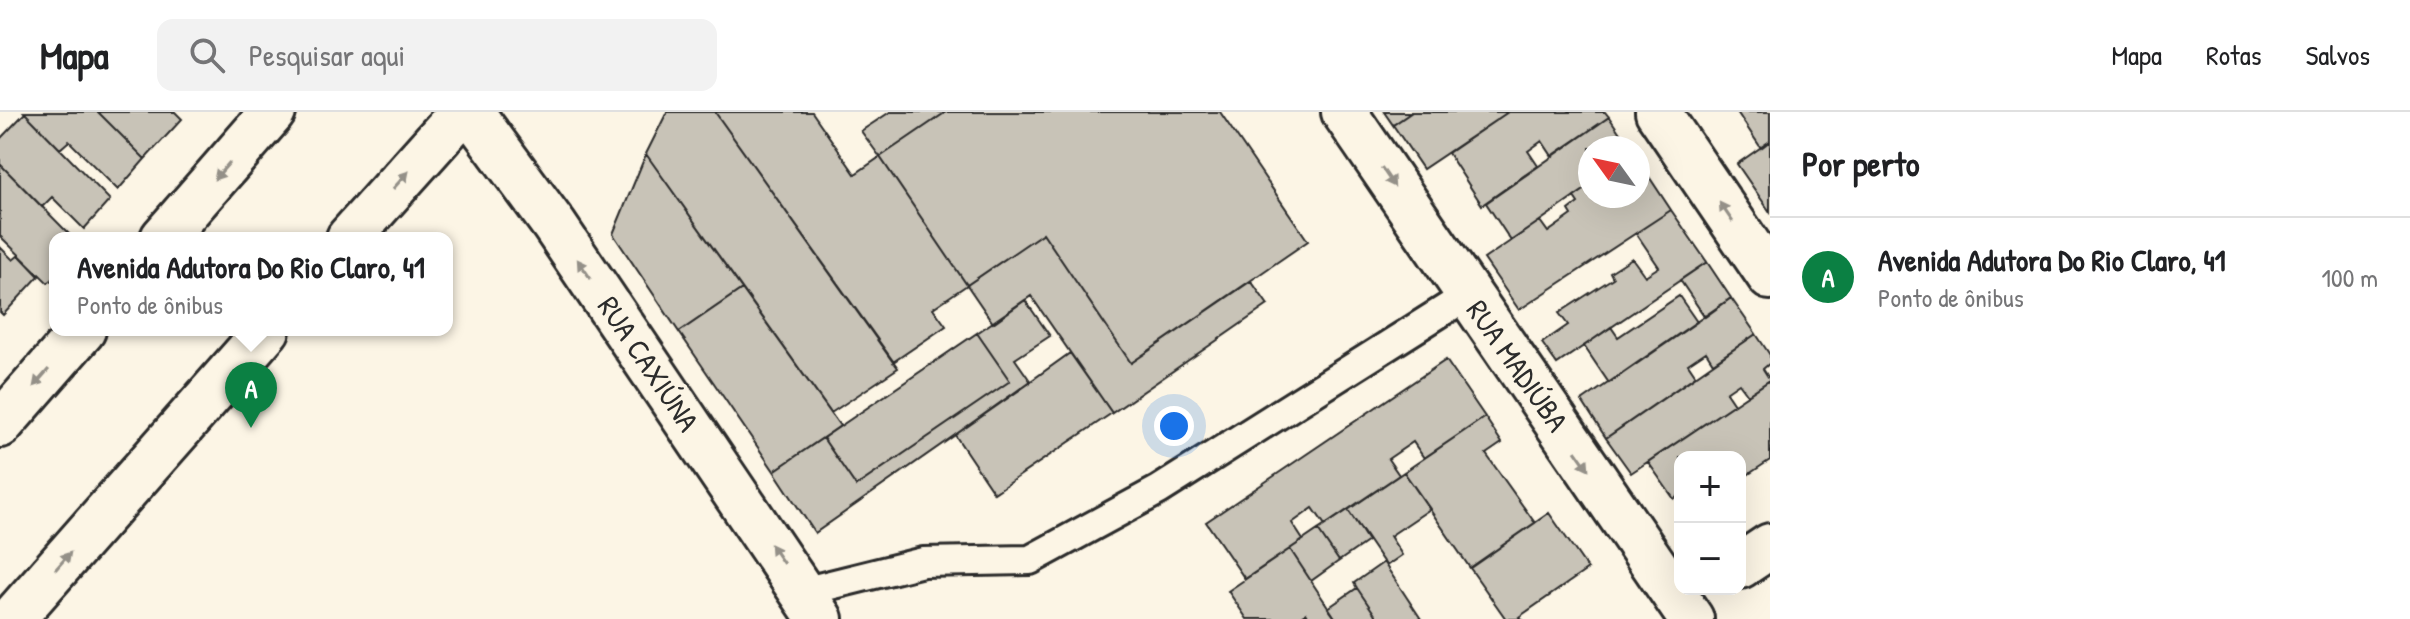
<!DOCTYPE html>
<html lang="pt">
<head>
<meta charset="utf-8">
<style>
  :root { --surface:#fff; --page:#f2f2f2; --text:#202124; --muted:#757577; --line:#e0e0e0; --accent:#0b8043 }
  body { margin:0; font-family:"Patrick Hand",sans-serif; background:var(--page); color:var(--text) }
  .controls { position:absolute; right:24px; bottom:24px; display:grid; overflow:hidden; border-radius:16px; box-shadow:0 8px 32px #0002 }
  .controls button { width:72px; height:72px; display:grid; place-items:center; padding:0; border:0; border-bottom:2px solid var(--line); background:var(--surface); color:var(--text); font:40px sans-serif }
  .compass { position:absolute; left:1578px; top:24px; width:72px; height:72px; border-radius:50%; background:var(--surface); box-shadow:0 8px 32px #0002; rotate:303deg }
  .you { position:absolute; left:1174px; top:314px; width:28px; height:28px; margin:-20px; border:6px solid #fff; border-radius:50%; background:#1a73e8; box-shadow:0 0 0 12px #1a73e833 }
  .badge { display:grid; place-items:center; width:52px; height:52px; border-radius:50%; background:var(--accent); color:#fff; font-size:26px; font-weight:700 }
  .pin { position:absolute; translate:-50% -66px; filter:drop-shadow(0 2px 4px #0008) }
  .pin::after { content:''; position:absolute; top:42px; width:28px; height:24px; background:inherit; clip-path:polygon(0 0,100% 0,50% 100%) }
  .popup { position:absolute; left:49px; top:120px; width:404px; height:104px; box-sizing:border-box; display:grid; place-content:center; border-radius:16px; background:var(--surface); filter:drop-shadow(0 2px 6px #0005); font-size:26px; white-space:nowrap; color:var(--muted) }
  .popup b { font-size:30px; color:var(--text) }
  .popup::after { content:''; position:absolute; left:50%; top:100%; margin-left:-16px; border:16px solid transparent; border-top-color:var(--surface) }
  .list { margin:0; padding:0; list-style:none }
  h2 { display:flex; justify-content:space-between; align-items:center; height:104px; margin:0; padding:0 32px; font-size:34px }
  h2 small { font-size:26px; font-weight:400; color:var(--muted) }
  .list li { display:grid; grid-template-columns:52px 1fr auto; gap:24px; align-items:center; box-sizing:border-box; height:120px; padding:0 32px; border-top:2px solid var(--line) }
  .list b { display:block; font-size:30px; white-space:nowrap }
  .list p { margin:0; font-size:26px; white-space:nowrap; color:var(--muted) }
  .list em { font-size:26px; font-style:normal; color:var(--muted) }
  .icon { flex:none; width:44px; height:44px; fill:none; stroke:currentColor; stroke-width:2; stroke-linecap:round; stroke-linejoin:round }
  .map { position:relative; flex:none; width:1770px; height:507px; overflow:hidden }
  header { display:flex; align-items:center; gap:48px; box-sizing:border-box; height:112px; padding:0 40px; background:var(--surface); border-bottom:2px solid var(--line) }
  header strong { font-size:38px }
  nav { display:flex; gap:44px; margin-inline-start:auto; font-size:28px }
  .search { width:560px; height:72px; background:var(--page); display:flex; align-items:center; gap:20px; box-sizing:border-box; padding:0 28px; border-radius:16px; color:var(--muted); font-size:30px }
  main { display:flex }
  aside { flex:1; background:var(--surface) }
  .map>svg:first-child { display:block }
  .building { fill:#c8c3b7; stroke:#2b2b2b; stroke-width:2 }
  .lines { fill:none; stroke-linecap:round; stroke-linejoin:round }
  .lane-casing { stroke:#2b2b2b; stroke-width:34 }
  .street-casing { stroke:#2b2b2b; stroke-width:50 }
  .secondary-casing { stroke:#2b2b2b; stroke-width:50 }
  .lane { stroke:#fcf5e5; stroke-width:28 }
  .street { stroke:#fcf5e5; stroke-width:44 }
  .secondary { stroke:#fcf5e5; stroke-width:44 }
  .oneway { fill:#949088 }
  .labels { text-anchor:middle; stroke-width:7; stroke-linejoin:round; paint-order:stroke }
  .street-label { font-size:30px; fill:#2b2b2b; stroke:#fcf5e5 }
</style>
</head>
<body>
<header>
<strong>Mapa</strong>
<div class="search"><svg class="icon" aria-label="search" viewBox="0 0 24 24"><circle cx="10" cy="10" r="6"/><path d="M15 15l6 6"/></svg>Pesquisar aqui</div>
<nav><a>Mapa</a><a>Rotas</a><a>Salvos</a></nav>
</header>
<main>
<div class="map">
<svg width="1770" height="507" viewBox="0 0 1770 507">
  <rect width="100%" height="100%" fill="#fcf5e5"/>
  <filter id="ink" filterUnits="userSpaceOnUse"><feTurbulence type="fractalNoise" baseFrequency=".0125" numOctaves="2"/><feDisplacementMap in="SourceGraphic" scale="16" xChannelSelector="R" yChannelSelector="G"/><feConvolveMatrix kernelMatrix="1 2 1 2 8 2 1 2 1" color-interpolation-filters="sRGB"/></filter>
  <g filter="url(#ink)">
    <path class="building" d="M24 0H98L145 47 118 78 69 29 60 37Z
      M98 0H175L182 7 145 47Z
      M667 0H715L898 256 831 301 646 42Z
      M715 0H812L855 62 880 45 967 173 933 196 946 214 893 250Z
      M890 0H946L880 45 861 19Z
      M946 0H1220L1308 129 1131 251 1043 121 967 173 880 45Z
      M1384 0H1412L1393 13Z
      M1412 0H1508L1423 57 1393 13Z
      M1508 0H1605L1609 5 1552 44 1542 29 1528 39 1538 54 1482 93 1448 41Z
      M1737 0H1770V29L1761 36Z
      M25 1 110 88 84 117 52 85 42 95 0 52V27Z
      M1609 5 1630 36H1590V74L1511 129 1486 91Z
      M1770 29V100L1737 52Z
      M646 42 742 177 679 220 613 122Z
      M1638 48 1671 98 1519 198 1484 147 1540 109 1548 120 1572 103 1569 98 1578 91 1574 85 1590 74V84H1638Z
      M0 52 73 126H55V165L48 171 0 124Z
      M1671 98 1707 150 1557 252 1542 231 1568 213 1559 201 1613 166 1610 160 1632 146 1645 164 1659 155 1636 121Z
      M1043 121 1131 251 1251 169 1268 193 1112 301 1031 184 993 211 967 173Z
      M0 135 13 148 19 143 39 164 3 203 0 200Z
      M1707 150 1731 186 1705 205 1680 168Z
      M742 177 840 314 774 359 679 220Z
      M1679 184 1697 210 1609 271 1584 234 1611 215 1618 225Z
      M1731 186 1756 222 1713 251 1706 240 1688 252 1696 264 1606 326 1582 289Z
      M1025 188 1050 224 1015 247 1031 270 815 421 774 359 823 326 856 374 1010 269 977 221Z
      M977 221 1010 269 856 374 823 326Z
      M1756 222 1770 243V251L1763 257 1770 268 1748 283 1739 271 1726 280 1734 292 1631 361 1606 326Z
      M1070 241 1112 301 994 381 955 323Z
      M1446 248 1485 305 1424 346 1413 330 1388 347 1399 363 1325 413 1313 396 1292 411 1303 428 1245 467 1206 410Z
      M1770 268V348L1740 368V345H1680V383L1674 387 1648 350Z
      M1485 305 1502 331 1486 342 1535 411 1470 456 1404 360Z
      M1404 360 1430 397 1390 424 1402 443 1386 454 1348 398Z
      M1348 398 1368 429 1339 449 1318 418Z
      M1549 401 1588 457 1519 505 1521 507H1506L1470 456Z
      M1318 418 1339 449 1311 469 1290 437Z
      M1290 437 1311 469 1336 507H1310L1306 501 1298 507H1247L1228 479Z
      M1384 450 1386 454 1421 507H1378L1357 476 1354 471Z
      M1357 476 1378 507H1336L1328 496Z"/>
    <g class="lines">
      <defs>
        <path id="lane" d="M802 480 923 450 1030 448 1159 378 1468 183"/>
        <path id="street" d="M471 0 554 113 820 507
          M1344 0 1691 507
          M1658 0 1770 165
          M1740 454 1770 434"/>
        <path id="secondary" d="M163 126 273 0
          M349 126 462 0
          M0 313 83 218
          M12 507 267 218"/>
      </defs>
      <use href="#lane" class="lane-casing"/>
      <use href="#street" class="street-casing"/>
      <use href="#secondary" class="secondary-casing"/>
      <use href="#lane" class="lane"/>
      <use href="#street" class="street"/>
      <use href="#secondary" class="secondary"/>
    </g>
    <defs><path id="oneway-solid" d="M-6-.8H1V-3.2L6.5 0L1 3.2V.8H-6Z" transform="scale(2)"/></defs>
    <g class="oneway">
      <use href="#oneway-solid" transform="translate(222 59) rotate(131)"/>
      <use href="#oneway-solid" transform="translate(1388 65) rotate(56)"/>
      <use href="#oneway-solid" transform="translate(401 68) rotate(-48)"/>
      <use href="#oneway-solid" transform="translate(1726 100) rotate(-124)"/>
      <use href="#oneway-solid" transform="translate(584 157) rotate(-124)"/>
      <use href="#oneway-solid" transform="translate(41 266) rotate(131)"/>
      <use href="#oneway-solid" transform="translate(1582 348) rotate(55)"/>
      <use href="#oneway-solid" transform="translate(777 442) rotate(-124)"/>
      <use href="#oneway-solid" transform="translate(63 449) rotate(-49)"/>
    </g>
  </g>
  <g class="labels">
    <g class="street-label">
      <text transform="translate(648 252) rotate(56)" y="10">RUA CAXIÚNA</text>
      <text transform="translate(1517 254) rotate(55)" y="10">RUA MADIÚBA</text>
    </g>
  </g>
</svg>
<div class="controls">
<button>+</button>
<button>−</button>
</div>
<svg class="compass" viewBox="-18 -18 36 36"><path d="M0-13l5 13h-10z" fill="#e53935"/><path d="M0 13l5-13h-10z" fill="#757577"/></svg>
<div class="you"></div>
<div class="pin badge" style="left:251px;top:316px">A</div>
<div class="popup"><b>Avenida Adutora Do Rio Claro, 41</b>Ponto de ônibus</div>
</div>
<aside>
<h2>Por perto<small></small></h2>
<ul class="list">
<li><span class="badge">A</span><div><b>Avenida Adutora Do Rio Claro, 41</b><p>Ponto de ônibus</p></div><em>100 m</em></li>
</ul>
</aside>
</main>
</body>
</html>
